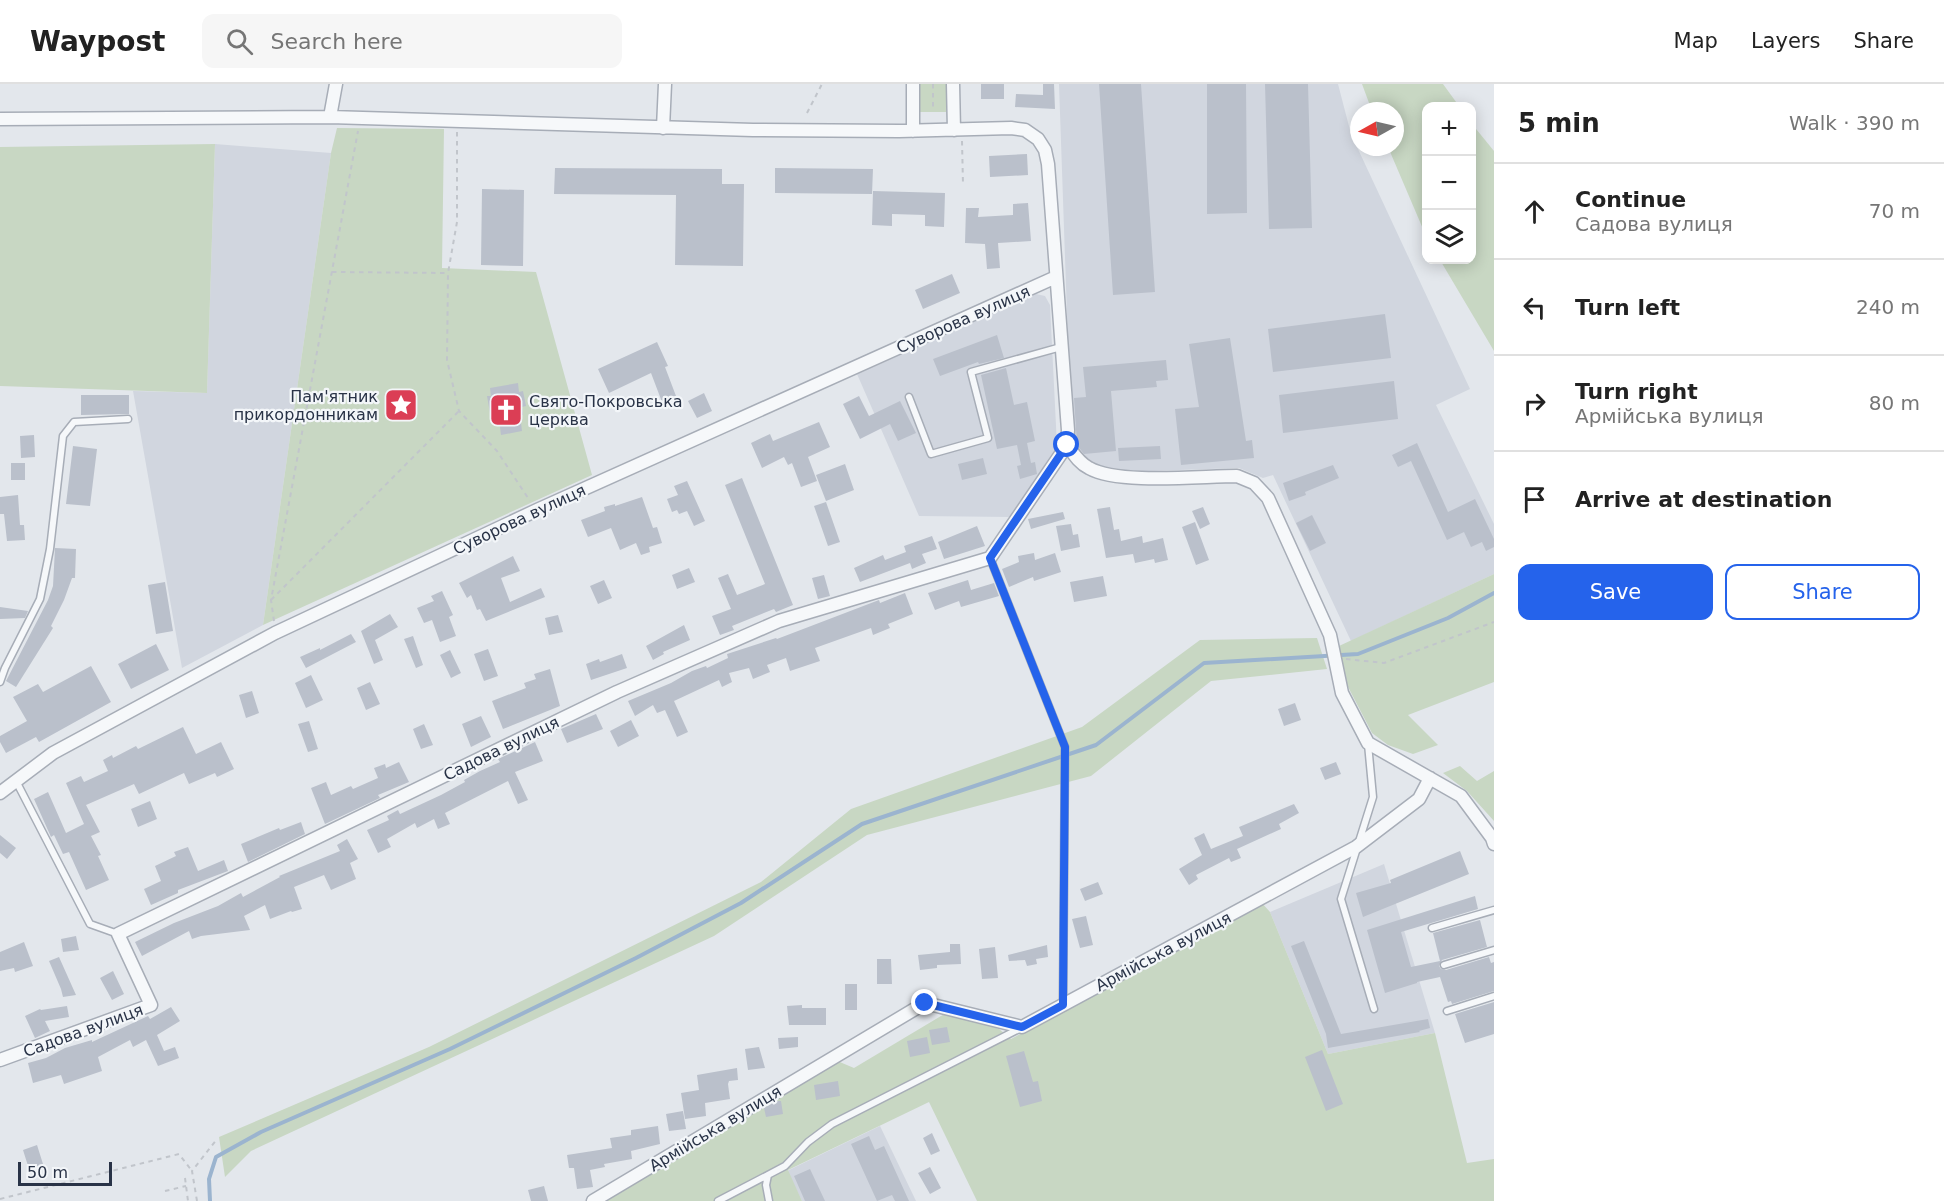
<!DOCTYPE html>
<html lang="en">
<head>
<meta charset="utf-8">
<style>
  :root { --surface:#fff; --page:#f6f6f6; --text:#222; --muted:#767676; --line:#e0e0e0; --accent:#2563eb }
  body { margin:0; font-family:"DejaVu Sans",sans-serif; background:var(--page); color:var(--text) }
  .controls { position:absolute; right:18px; top:18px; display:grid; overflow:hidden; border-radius:12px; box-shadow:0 3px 15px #0003 }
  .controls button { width:54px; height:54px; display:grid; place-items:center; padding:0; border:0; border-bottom:2px solid var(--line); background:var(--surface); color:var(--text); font:30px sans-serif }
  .compass { position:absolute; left:1350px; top:18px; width:54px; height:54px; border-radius:50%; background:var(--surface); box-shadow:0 3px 15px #0003; rotate:262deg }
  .scale { position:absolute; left:18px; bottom:15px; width:94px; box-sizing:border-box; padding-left:6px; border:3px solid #293347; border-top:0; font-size:16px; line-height:21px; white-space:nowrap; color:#293347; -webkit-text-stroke:4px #f3f6f9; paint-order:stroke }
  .stop { position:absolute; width:18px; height:18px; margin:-14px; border:4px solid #2563eb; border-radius:50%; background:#fff }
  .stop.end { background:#2563eb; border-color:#fff; box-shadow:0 2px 6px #0008 }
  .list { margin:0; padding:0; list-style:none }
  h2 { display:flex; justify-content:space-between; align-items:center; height:78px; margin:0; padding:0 24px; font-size:26px }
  h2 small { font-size:20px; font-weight:400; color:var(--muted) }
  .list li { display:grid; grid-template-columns:39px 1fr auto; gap:18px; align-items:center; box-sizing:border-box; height:96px; padding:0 24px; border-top:2px solid var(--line) }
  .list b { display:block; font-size:22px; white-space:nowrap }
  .list p { margin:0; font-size:20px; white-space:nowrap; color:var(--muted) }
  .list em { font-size:20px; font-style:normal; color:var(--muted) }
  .actions { display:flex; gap:12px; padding:18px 24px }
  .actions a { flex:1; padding:14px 0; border:2px solid var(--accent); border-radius:12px; text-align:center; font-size:21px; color:var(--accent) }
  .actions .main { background:var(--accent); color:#fff }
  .icon { flex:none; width:33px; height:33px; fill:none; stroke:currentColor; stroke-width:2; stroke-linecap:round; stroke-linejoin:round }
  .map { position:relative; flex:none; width:1494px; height:1117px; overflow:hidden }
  header { display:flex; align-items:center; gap:36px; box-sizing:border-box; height:84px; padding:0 30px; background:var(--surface); border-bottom:2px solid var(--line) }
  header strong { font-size:28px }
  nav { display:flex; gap:33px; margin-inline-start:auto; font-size:21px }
  .search { width:420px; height:54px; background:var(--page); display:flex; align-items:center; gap:15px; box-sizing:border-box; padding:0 21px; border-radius:12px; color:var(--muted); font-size:22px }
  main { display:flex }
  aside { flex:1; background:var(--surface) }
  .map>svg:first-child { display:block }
  .built { fill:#d1d6df }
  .green { fill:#c8d7c3 }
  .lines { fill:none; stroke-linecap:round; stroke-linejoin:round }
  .stream { stroke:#9bb4cf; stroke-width:4 }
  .building { fill:#bac0cb }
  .service-casing { stroke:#a7adb7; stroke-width:9 }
  .minor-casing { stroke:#a7adb7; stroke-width:15 }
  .path { stroke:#c1c5cb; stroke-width:2; stroke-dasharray:4.5 4.5; stroke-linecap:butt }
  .service { stroke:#f6f8fa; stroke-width:6 }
  .minor { stroke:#f6f8fa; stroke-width:12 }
  .route { stroke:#2563eb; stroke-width:8 }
  .labels { text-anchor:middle; stroke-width:4.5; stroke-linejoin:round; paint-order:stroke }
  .street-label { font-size:16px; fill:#293347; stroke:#f3f6f9 }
  .poi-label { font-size:16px; fill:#293347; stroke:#f3f6f9; text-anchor:end }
</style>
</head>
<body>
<header>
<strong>Waypost</strong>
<div class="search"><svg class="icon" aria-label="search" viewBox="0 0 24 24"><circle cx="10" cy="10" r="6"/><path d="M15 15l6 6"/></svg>Search here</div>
<nav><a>Map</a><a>Layers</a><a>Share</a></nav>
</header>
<main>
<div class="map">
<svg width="1494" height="1117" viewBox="0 0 1494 1117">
  <rect width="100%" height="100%" fill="#e3e7ec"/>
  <path class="built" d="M1059 0H1338L1351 50 1470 305 1436 321 1494 440V490L1351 557 1273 391 1263 394 1239 384 1118 388 1090 380 1076 370 1071 346Z
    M215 60 331 69 263 541 182 584 133 307 207 309Z
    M1036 210 1045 212 1050 221 1057 362 1011 433 919 432 857 290Z
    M1384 780 1435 949 1328 970 1270 828Z
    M880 1042 916 1117H802L787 1087Z"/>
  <path class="green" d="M919 0H946V28H920Z
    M1362 0H1443L1459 22H1426V152L1388 63H1395V27H1372Z
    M1472 40 1494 67V267L1440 176H1472Z
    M337 44 444 45 442 184 536 188 592 391 263 541 331 69Z
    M215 60 207 309 0 302V63Z
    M1494 490V598L1408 631 1438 661 1413 670 1388 661 1372 649 1345 597 1339 562Z
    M1317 554 1327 585 1211 597 1091 692 867 751 714 852 251 1067 225 1093 219 1053 429 963 761 798 851 725 1082 643 1200 556Z
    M1460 682 1477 697 1494 687V737L1467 707 1443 689Z
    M1261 818 1270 828 1328 970 1435 949 1467 1079 1494 1075V1117H977L929 1018 788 1086 802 1117H598L835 976 854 984 946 929 999 945 1011 955Z"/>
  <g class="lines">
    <path class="stream" d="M210 1117 209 1095 216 1073 261 1048 450 965 636 874 741 819 862 740 1096 661 1204 579 1358 570 1448 534 1494 509"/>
  </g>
  <path class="building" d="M981 0H1004V15H981Z
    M1043 0H1054L1055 25 1015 23 1016 10 1043 11Z
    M1099 0H1141L1155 208 1113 211Z
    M1207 0H1246L1247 129 1207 130Z
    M1265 0H1308L1312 144 1269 145Z
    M1027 70 1028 91 990 93 989 72Z
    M555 84 722 85V100H744L743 182 675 181 676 111 554 110Z
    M775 84 873 85 872 110 775 109Z
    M482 105 524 106 523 182 481 181Z
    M873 107 945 109 944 143 925 142V131L892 130V142L872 141Z
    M1028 119 1031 157 998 159 1000 184 987 185 985 160 965 159 966 124H979L978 133 1013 131V120Z
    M952 190 960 209 923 225 915 206Z
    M1385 230 1391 274 1273 288 1268 245Z
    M997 251 1004 274 979 280 978 278 940 292 933 275Z
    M1230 254 1246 357 1252 356 1254 374 1181 381 1175 325 1199 323 1189 260Z
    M657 258 668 282 665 283 676 312 662 318 651 289 609 309 598 285Z
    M1166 276 1168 296 1156 297 1157 303 1111 307 1116 367 1084 370 1077 361 1074 314 1086 313 1083 283Z
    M1006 284 1014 321 1027 318 1035 357 1027 359 1031 379 1035 378 1037 390 1020 395 1017 382 1021 381 1017 361 997 365 981 291Z
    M1394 297 1398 335 1283 349 1279 311Z
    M518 299 519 308 523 307 526 322 522 323 523 331H520L522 347 501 351 499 335H495L494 328 490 329 487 312H491L490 304Z
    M704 309 712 327 697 334 688 317Z
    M81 311H129V330L81 331Z
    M859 312 869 332 900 317 916 349 898 357 890 340 860 355 843 320Z
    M819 338 830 363 808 373 817 397 801 403 792 379 788 381 784 373 762 384 751 359 770 350 773 357Z
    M34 351 35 373 21 374 20 352Z
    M1417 359 1448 428 1475 415 1494 455V463L1486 467 1482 458 1471 463 1464 448 1447 456 1411 377 1398 383 1392 371Z
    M73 362 97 365 90 422 66 420Z
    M1160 362 1161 375 1119 377 1118 364Z
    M983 374 987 390 962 396 958 380Z
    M11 379H25V396H11Z
    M845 380 854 406 826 417 816 391Z
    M1333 381 1339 394 1305 408 1306 411 1289 417 1283 399Z
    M742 394 793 521 776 528 774 525 732 542 734 546 720 551 712 532 731 525 718 494 728 490 737 511 765 500 725 401Z
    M687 397 705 437 694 442 687 427 679 430 677 426 672 428 667 415 678 411 674 402Z
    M18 411 20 441H24L25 456 7 457 4 430H0V413Z
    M642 413 653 444 657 443 662 459 649 463 650 468 641 471 636 459 620 466 611 444 588 453 581 436 605 427 604 423 615 420V422Z
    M826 418 840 458 828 462 814 422Z
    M1110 423 1114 446 1119 445 1121 457 1142 452 1143 459 1163 454 1168 476 1155 479 1154 475 1135 479 1133 470 1106 474 1097 425Z
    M1203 423 1210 440 1200 445 1192 427Z
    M1063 428 1065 435 1031 445 1028 435Z
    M1312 431 1326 459 1310 467 1296 439Z
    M1195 438 1209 476 1196 481 1182 443Z
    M1071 440 1073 451 1078 450 1080 463 1061 467 1056 442Z
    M977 442 985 462 944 475 938 458Z
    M932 452 937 465 922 470 926 479 912 485 910 479 860 498 854 484 883 471 885 476 906 468 904 462Z
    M55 464 76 465 75 494H72L64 516 51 542 53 544 16 603 6 597 48 516 53 502Z
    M1034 469 1035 476 1055 469 1061 488 1034 497 1033 493 1009 503 1002 485 1019 478 1018 472Z
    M513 472 520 487 501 494 510 518 541 504 545 513 486 537 480 525 477 526 471 511 467 514 459 499Z
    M689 484 695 498 677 505 672 491Z
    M824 491 830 512 818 515 812 494Z
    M1103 492 1107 512 1074 518 1070 498Z
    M604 496 612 514 598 520 590 502Z
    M968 496 971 506 994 499 999 512 961 523 959 517 935 526 928 509Z
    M165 498 173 547 156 550 148 501Z
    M442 507 453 531 449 533 456 552 440 558 432 536 424 539 417 524 434 517 431 512Z
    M905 509 913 530 888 540 890 544 873 551 871 544 815 564 820 577 790 587 786 574 767 581 770 588 753 595 749 584 729 589 732 598 722 603 719 596 674 617 688 648 677 653 665 626 657 629 653 621 635 632 628 617 671 599 692 587 706 582 707 584 728 574 727 570 776 554 777 555 879 516 880 519Z
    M0 523 28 527 25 534 0 535Z
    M390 530 398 543 375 556 383 576 374 580 361 547Z
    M558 531 563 548 549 551 545 534Z
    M684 541 690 556 663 568 664 570 653 576 646 562Z
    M351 550 356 558 306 584 300 573 320 564V566Z
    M413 552 423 581 416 584 404 555Z
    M156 560 169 586 131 605 118 580Z
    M488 565 498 592 484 597 474 570Z
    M450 566 461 589 451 594 440 571Z
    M622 570 627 584 591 596 586 580 599 575 600 578Z
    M91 582 111 618 39 658 36 653 6 669 0 658V652L27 637 13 613 38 600 43 608Z
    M550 585 560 622 503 645 492 617 526 604 524 599 536 595 534 590Z
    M311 591 323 616 306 624 295 599Z
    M370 598 380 620 366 626 357 604Z
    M252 607 259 629 246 634 239 611Z
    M1295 619 1301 636 1284 642 1278 625Z
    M596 630 603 645 567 659 561 645Z
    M481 632 491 653 471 663 462 640Z
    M631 636 639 652 618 663 610 647Z
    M309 637 318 665 308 668 298 640Z
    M424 640 433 661 421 665 413 645Z
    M183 643 196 670 221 658 234 685 217 693 215 689 189 700 184 689 139 710 134 700 86 721 100 748 91 752 101 771 98 772 109 796 86 806 69 768 63 770 54 751 51 753 34 715 48 708 66 749 84 740 66 699 81 692 84 698 108 687 103 676 112 671 113 674 136 662 138 665Z
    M535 658 543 677 515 688 528 716 518 720 508 697 445 729 450 740 438 745 434 735 417 744 415 739 387 755 391 763 378 769 367 746 389 736 387 732 398 726 400 730 441 711 465 698 464 696 480 687 500 678 498 675Z
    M399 678 409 698 378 711 380 714 325 740 311 704 326 698 331 711 351 702 353 705 378 694 374 684 385 680 386 684Z
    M1336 678 1341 690 1325 696 1320 684Z
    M150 717 157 735 138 743 131 725Z
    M1294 720 1299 729 1279 740 1281 745 1237 765 1241 774 1231 778 1229 774 1196 791 1198 795 1189 801 1179 785 1202 771 1194 754 1204 749 1211 765 1243 752 1239 743Z
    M301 738 305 750 248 778 241 760 279 744 280 746Z
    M0 751 16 764 7 775 0 769Z
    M347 755 358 775 350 779 356 795 331 806 324 791 294 803 302 825 292 828 291 827 270 835 265 821 244 832 250 846 201 852 192 855 189 847 142 872 135 858 174 839 218 822 241 809 243 813 280 793 279 792 340 767 337 761Z
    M188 763 198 787 224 776 228 787 178 806V809L151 821 144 805 161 797 155 782 176 772 174 768Z
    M1460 767 1469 790 1363 833 1356 809 1391 799 1390 796Z
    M1098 798 1103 810 1085 817 1080 805Z
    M1475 812 1478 825 1401 848 1411 883 1440 877 1433 849 1480 836 1487 863 1442 876 1439 882 1441 885 1446 886 1489 873 1491 879 1494 878V907L1452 920 1451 917 1448 918 1440 893 1417 898V899L1385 909 1367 846Z
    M1086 832 1093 861 1080 864 1072 835Z
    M76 852 79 866 63 868 61 855Z
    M1304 857 1341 950 1428 935 1430 944 1419 947 1420 948 1328 964 1326 950 1291 862Z
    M24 858 33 882 15 888 14 884 0 887V868Z
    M950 860H960L961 880 937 881V884L920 886 918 871 950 868Z
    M1047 861 1048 873 1036 875 1037 880 1027 882 1025 876 1009 877 1008 871Z
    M995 863 998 894 982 895 979 865Z
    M59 873 76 911 63 913 61 905 49 877Z
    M877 875H891L892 900H877Z
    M113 887 124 910 112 916 100 894Z
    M845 900H857V926H845Z
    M1494 918V950L1465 959 1455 930Z
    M802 921V924H826V941H789L787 922Z
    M67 922 69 933 45 937 50 947 35 954 25 932 40 925 41 926Z
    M171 923 180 937 157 951 164 967 175 963 179 974 158 982 146 956 133 963 130 956 98 973 102 987 64 1000 61 991 33 999 28 979 46 974 65 964 92 956V958L148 932 150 935Z
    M947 943 950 958 932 961 929 946Z
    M798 953V963L779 965 778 954Z
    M927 953 930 969 910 973 907 957Z
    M759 963 765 984 748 986 745 965Z
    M1322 966 1343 1020 1326 1027 1305 973Z
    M1024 967 1033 998 1038 997 1042 1017 1020 1023 1006 972Z
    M737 984 738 996 729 997 728 1000 730 1015 705 1019 706 1032 685 1035 681 1009 699 1006 697 991Z
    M838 997 840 1012 816 1016 814 1001Z
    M776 1017H781L783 1030 766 1033 764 1024Z
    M683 1027 686 1045 669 1047 666 1030Z
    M658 1042 660 1060 631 1067 632 1075 604 1080 605 1083 590 1086 593 1103 577 1105 574 1084H569L567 1071 612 1064 610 1054 631 1051V1046Z
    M932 1049 940 1067 931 1071 923 1054Z
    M869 1052 875 1066 884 1062 909 1117H895L892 1111 877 1117 851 1060Z
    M37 1061 43 1080 29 1085 23 1066Z
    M930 1083 941 1104 930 1110 918 1089Z
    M810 1085 825 1117H805L794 1092Z
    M544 1102 548 1117H531L528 1106Z"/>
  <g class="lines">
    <defs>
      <path id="service" d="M909 313 931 370 988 354 971 288 1061 263
        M990 474 1065 663 1063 920
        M0 598 5 584 40 515 50 465 63 352 74 338 128 335
        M1368 660 1373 713 1341 815 1374 925
        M16 697 90 840 118 850
        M1432 844 1494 826
        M1444 881 1494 866
        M1447 927 1494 912
        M768 1091 766 1101 769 1117
        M718 1117 785 1082 808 1058 832 1040 1019 945"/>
      <path id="minor" d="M913 0V47
        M953 0 954 46
        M330 33 336 0
        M0 35 330 33 753 46 899 47 1011 44 1025 46 1038 55 1045 66 1048 80 1068 346 1067 361C1073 369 1079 379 1089 384 1119 401 1201 392 1237 392L1254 399 1268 414 1330 551 1342 609 1368 659 1461 712 1492 754 1494 760
        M663 44 665 0
        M0 709 53 669 275 549 537 426 1056 193
        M0 976 151 921 118 850 617 608 779 537 990 474 1067 361
        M593 1117 925 919 1022 943 1356 763 1419 715 1430 694"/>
    </defs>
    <use href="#service" class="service-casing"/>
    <use href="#minor" class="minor-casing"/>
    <path class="path" d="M933 0V23
      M807 29 822 0
      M457 48V138L448 189 447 276 459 327 497 367 530 417
      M962 57 963 100
      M332 188 448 189
      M271 516 459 327
      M274 537 271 516 358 47
      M1346 575 1384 579 1494 538
      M185 1094 188 1117
      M165 1107 186 1102
      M0 1115 179 1070 192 1087
      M197 1117 192 1087 217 1055"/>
    <use href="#service" class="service"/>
    <use href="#minor" class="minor"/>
  </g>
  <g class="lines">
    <path class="route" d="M925 919 1022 943 1063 921 1065 663 990 474 1067 361"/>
  </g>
  <defs>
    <symbol id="sight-square" viewBox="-11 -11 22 22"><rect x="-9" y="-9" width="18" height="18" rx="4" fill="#db3e55" stroke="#f3f6f9"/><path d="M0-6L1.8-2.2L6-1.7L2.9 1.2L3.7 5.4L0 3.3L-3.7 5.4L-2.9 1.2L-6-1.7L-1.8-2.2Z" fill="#fff"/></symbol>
    <symbol id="church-square" viewBox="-11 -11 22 22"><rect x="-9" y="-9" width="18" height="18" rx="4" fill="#db3e55" stroke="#f3f6f9"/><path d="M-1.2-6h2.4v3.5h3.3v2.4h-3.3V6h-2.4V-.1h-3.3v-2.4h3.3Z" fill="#fff"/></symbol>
  </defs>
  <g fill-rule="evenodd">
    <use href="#sight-square" x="382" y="302" width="38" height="38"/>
    <use href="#church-square" x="487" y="307" width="38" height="38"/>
  </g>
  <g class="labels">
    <g class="street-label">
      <text transform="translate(963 235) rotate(-24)" y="6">Суворова вулиця</text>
      <text transform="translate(519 435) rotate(-25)" y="6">Суворова вулиця</text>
      <text transform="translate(501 664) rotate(-26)" y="6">Садова вулиця</text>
      <text transform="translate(1163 867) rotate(-28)" y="6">Армійська вулиця</text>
      <text transform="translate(83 946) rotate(-20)" y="6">Садова вулиця</text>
      <text transform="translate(715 1044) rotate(-31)" y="6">Армійська вулиця</text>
    </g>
    <g class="poi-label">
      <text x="378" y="318">Пам'ятник<tspan x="378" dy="18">прикордонникам</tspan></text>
      <text x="529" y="323" text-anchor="start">Свято-Покровська<tspan x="529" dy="18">церква</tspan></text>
    </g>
  </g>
</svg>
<div class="controls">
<button>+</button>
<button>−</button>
<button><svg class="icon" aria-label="layers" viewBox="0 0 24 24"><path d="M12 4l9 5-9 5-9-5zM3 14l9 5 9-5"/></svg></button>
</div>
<svg class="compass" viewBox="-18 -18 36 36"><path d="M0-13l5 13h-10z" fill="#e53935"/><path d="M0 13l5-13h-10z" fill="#767676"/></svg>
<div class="scale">50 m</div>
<div class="stop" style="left:1067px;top:361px"></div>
<div class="stop end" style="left:925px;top:919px"></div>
</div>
<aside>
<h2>5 min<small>Walk · 390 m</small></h2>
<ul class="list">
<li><svg class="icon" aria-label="ahead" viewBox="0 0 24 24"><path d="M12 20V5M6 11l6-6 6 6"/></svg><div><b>Continue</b><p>Садова вулиця</p></div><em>70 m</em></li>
<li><svg class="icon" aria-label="left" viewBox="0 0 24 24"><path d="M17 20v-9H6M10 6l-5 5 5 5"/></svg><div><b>Turn left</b></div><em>240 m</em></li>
<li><svg class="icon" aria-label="right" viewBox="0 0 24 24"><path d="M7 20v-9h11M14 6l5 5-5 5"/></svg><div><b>Turn right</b><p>Армійська вулиця</p></div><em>80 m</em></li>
<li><svg class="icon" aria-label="arrive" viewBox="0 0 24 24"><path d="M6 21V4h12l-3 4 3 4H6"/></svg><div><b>Arrive at destination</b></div></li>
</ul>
<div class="actions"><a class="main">Save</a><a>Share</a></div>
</aside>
</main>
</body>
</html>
